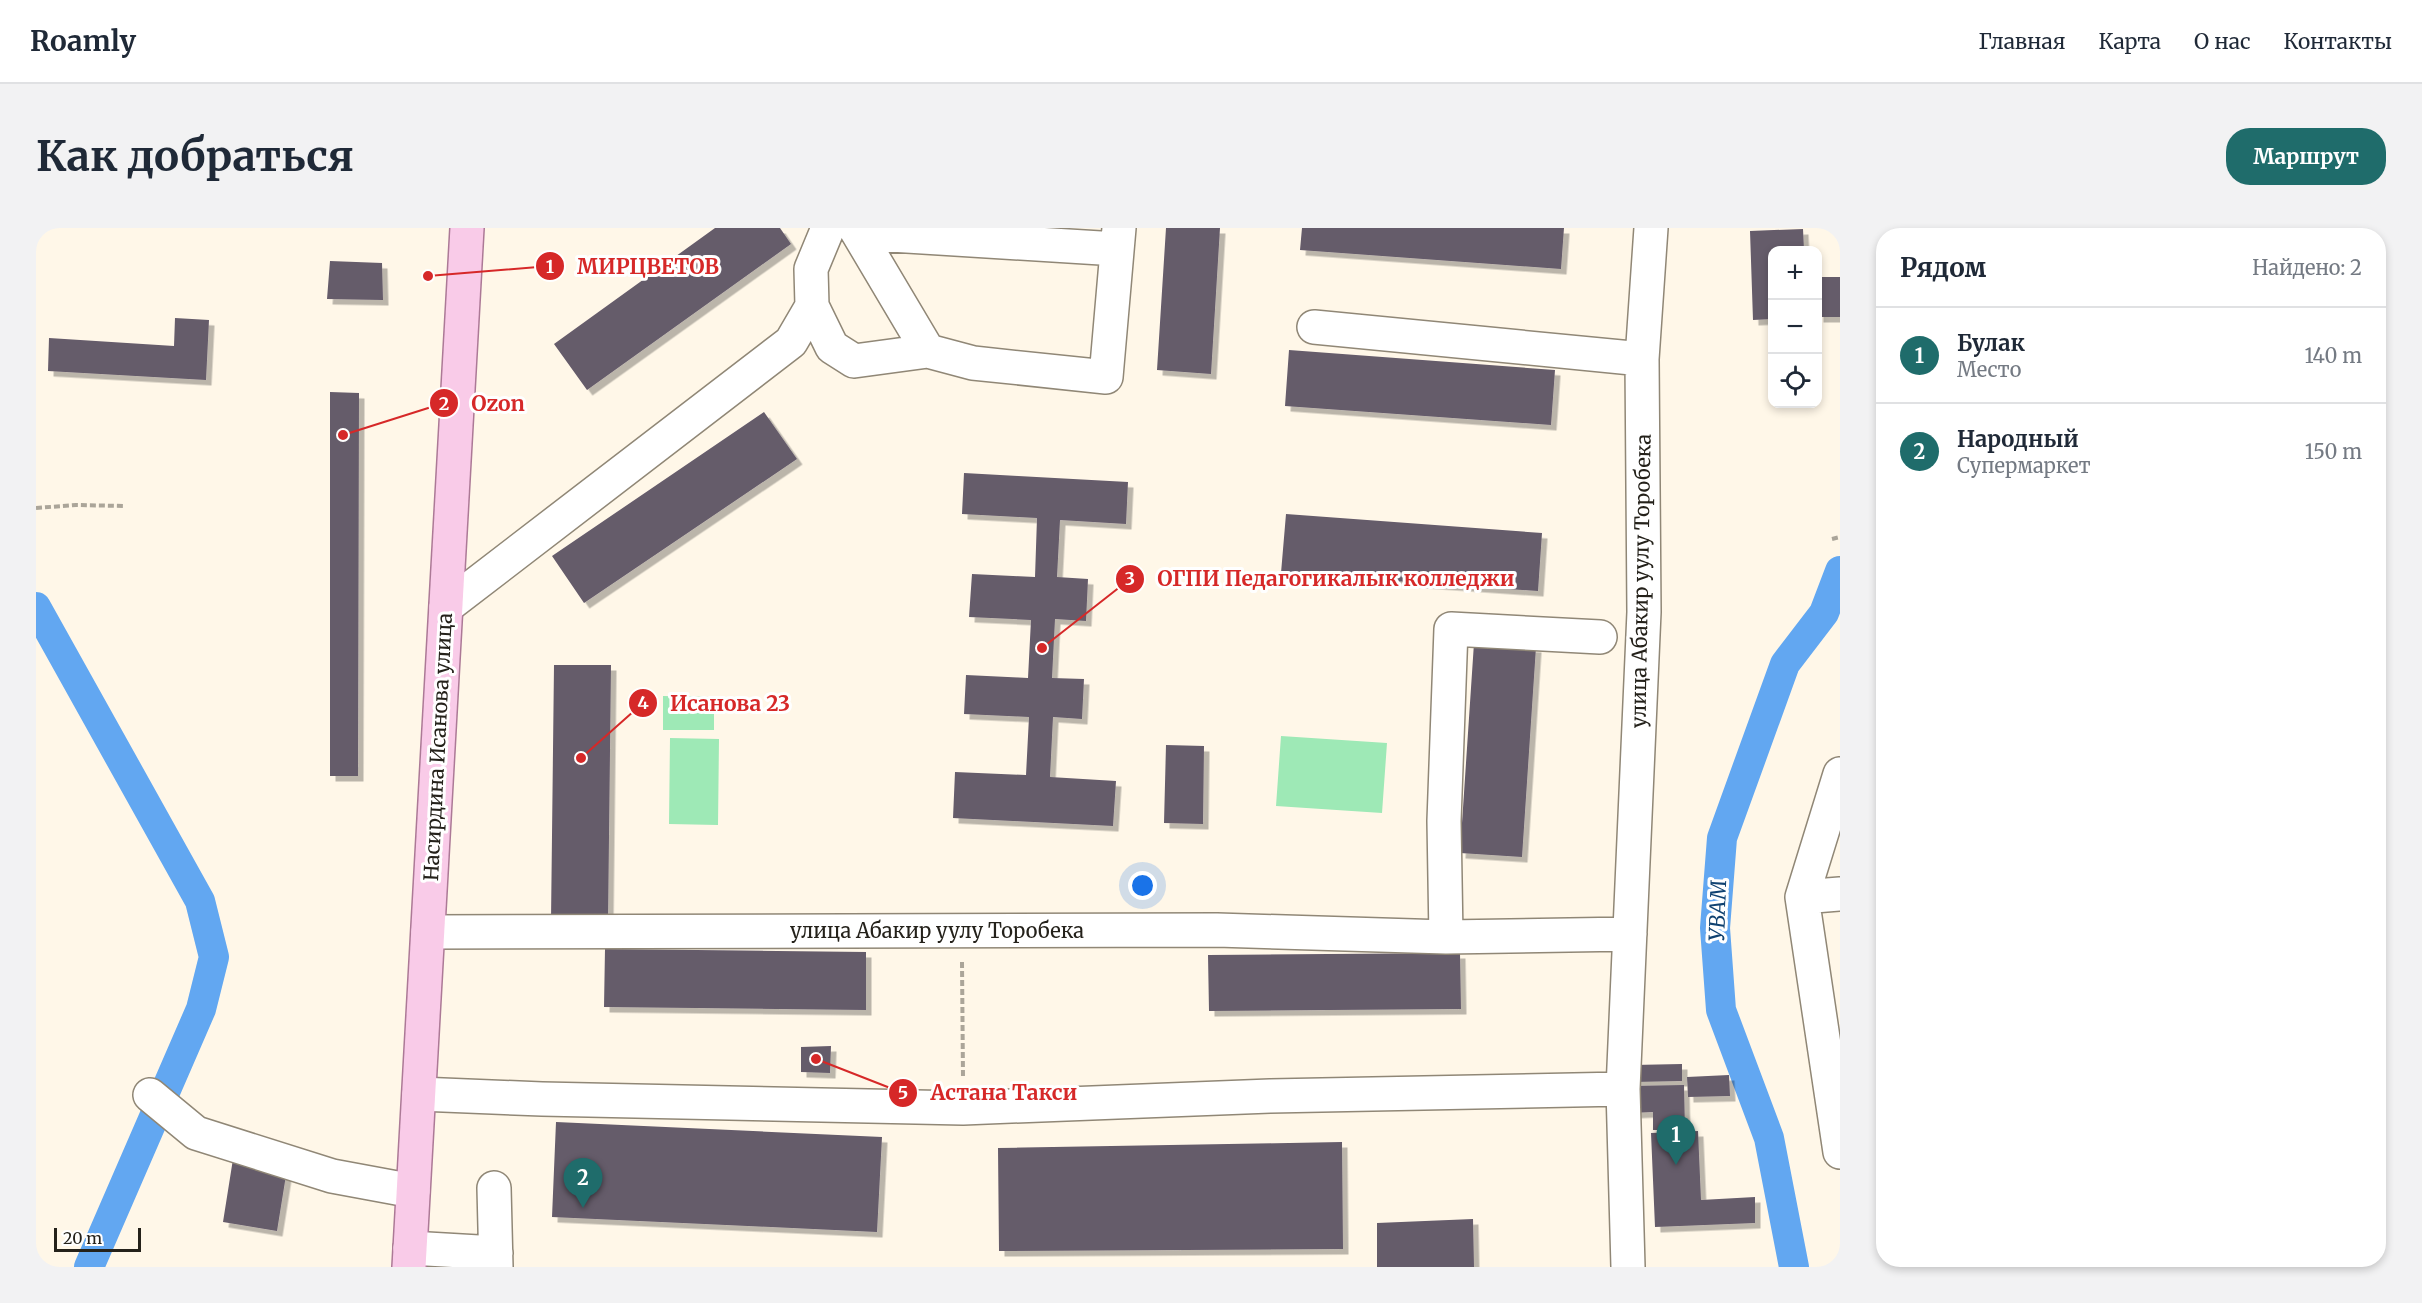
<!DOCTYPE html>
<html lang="ru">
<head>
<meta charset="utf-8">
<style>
  :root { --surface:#fff; --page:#f2f2f3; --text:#1f2937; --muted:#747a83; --line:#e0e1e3; --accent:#1f6c6b }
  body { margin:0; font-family:Merriweather,serif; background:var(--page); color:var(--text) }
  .controls { position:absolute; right:18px; top:18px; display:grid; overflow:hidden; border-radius:12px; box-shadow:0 3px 9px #0003 }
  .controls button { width:54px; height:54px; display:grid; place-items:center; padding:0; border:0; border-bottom:2px solid var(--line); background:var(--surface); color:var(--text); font:30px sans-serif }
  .scale { position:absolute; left:18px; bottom:15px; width:87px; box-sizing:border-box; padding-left:6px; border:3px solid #24211a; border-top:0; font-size:16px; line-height:21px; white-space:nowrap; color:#24211a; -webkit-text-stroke:4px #fff; paint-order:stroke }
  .you { position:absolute; left:1107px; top:658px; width:21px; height:21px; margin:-15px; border:4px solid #fff; border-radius:50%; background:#1a73e8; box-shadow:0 0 0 9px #1a73e833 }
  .badge { display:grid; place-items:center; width:39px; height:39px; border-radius:50%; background:var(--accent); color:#fff; font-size:20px; font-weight:700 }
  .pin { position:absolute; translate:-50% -50px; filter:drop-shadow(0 2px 3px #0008) }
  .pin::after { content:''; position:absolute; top:32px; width:21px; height:18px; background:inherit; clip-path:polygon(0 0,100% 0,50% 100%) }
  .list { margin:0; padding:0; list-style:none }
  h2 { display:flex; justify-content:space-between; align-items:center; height:78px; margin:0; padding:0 24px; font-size:26px }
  h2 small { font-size:20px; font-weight:400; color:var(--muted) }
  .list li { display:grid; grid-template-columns:39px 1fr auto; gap:18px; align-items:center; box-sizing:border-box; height:96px; padding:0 24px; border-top:2px solid var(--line) }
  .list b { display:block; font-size:22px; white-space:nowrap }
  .list p { margin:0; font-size:20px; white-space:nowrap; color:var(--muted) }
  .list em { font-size:20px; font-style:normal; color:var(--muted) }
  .icon { flex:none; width:33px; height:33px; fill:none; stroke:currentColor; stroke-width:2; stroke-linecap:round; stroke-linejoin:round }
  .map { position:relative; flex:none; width:1804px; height:1039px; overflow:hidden; border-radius:24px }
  header { display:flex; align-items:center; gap:36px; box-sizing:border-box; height:84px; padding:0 30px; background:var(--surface); border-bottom:2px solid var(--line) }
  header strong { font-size:28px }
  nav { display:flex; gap:33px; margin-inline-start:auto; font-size:21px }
  .intro { display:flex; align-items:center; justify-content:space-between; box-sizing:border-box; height:144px; padding:0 36px }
  h1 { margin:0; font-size:42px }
  .button { padding:15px 27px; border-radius:24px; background:var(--accent); color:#fff; font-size:21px; font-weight:700 }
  main { display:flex; gap:36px; padding:0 36px }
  aside { flex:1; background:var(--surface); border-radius:24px; box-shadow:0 3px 9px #0003 }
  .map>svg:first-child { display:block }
  .green { fill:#9ee9b6 }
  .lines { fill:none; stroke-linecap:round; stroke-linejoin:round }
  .canal { stroke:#62a7f1; stroke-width:30 }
  .building { fill:#655b6b; filter:url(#shadow) }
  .minor-casing { stroke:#908776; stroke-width:36 }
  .major-casing { stroke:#ac7996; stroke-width:36 }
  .path { stroke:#aba599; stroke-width:4; stroke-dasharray:6 3; stroke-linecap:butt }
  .minor { stroke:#fff; stroke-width:33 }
  .major { stroke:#f9cbe8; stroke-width:33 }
  .labels { text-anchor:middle; stroke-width:6; stroke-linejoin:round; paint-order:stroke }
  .street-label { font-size:20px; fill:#24211a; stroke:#fff }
  .water-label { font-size:21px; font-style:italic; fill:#104271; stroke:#fff }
  .leader { fill:none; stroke:#d62828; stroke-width:2 }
  .callout-dot { fill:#d62828; stroke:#fff; stroke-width:2 }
  .mark-label { font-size:18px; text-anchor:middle; font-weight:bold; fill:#fff }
  .callout-label { font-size:21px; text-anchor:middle; font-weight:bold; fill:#d62828; stroke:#fff; stroke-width:6; stroke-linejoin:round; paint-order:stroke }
</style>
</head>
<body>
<header>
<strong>Roamly</strong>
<nav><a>Главная</a><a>Карта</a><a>О нас</a><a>Контакты</a></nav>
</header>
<div class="intro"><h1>Как добраться</h1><a class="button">Маршрут</a></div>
<main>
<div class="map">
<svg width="1804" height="1039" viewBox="0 0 1804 1039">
  <defs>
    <filter id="shadow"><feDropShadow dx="5.5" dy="5.5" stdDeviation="0" flood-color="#0004"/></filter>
  </defs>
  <rect width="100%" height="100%" fill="#fff7e8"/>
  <path class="green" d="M627 468 678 469V502H627Z
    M1245 508 1351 515 1346 585 1240 578Z
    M634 510 683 511 682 597 633 596Z"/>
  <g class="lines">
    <path class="canal" d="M0 379 164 673 178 729 165 781 53 1039
      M1758 1039 1733 910 1685 782 1679 700 1686 610 1749 436 1788 385 1804 343"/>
  </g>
  <path class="building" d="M679 0H744L755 16 551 162 518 116Z
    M1130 0H1184L1175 146 1121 142Z
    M1266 0H1528L1525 41 1264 22Z
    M1767 1 1768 22H1736V91L1717 92 1714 3Z
    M294 33 346 35 347 72 291 71Z
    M1782 49H1804V89H1782Z
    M139 90 173 92 170 152 12 143 13 110 138 118Z
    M1253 122 1519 142 1515 197 1249 178Z
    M294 164 323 165 322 548H294Z
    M728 184 761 231 548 375 516 328Z
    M928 245 1092 254 1090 296 1024 292 1021 349 1052 351 1050 393 1019 391 1016 450 1048 451 1046 491 1017 489 1014 549 1080 553 1077 598 917 590 919 544 990 547 993 489 928 486 930 447 992 450 995 392 933 389 936 346 999 349 1001 290 926 286Z
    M1250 286 1506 305 1502 363 1245 345Z
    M1438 415 1500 419 1486 629 1424 625Z
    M518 437H575L572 694 515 693Z
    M1130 517 1168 518 1167 596 1128 595Z
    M569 721 830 724V782L568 779Z
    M1424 725 1425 781 1173 783 1172 727Z
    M795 818 794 845 765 844V819Z
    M1646 836V853L1597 854V837Z
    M1693 847 1694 868 1652 869 1651 849Z
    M1648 857 1649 902H1617V884L1594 885V858Z
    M520 894 846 909 841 1004 516 989Z
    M1662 903 1665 972 1719 969V995L1619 999 1615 905Z
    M1306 914 1307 1021 963 1023 962 920Z
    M197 931 251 941 241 1003 187 994Z
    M1437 991 1438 1039H1341V995Z"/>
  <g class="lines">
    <defs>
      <path id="minor" d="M792 0 775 41 776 78 796 119 818 133 892 123
        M819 0 892 123 937 135 1070 149 1083 0
        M822 5 1081 21
        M1278 99 1606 131
        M410 379 755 114 776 78
        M1804 546 1766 669 1804 924
        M1766 669 1804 666
        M392 704 1181 702 1410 709 1594 706
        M1410 709 1408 593 1415 401 1564 409
        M383 866 506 871 927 880 1234 868 1587 861
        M114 867 160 905 296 948 377 963
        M458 960 460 1039
        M374 1020 460 1025
        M1592 1039 1587 861 1608 384 1606 131 1615 0"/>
      <path id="major" d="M373 1039 431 0"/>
    </defs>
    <use href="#minor" class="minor-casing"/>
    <use href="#major" class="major-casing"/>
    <path class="path" d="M0 280 40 277 87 278
      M1796 311 1804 309
      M926 734 927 849"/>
    <use href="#minor" class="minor"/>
    <use href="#major" class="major"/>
  </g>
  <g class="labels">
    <g class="street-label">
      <text transform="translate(1605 353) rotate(-89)" y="7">улица Абакир уулу Торобека</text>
      <text transform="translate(402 519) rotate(-87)" y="7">Насирдина Исанова улица</text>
      <text x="901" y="710">улица Абакир уулу Торобека</text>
    </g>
    <g class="water-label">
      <text transform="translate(1682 683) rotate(-88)" y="7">УВАМ</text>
    </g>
  </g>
  <path class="leader" d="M392 48L514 38M307 207L408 175M1006 420L1094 351M545 530L607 475M780 831L867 865"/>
  <g class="callout-dot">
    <circle cx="392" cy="48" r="6"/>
    <circle cx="307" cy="207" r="6"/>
    <circle cx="1006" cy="420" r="6"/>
    <circle cx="545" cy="530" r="6"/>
    <circle cx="780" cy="831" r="6"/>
    <circle cx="514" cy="38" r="15"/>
    <circle cx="408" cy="175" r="15"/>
    <circle cx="1094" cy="351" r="15"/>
    <circle cx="607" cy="475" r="15"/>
    <circle cx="867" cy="865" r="15"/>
  </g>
  <g class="mark-label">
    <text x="514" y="45">1</text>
    <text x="408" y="182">2</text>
    <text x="1094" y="357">3</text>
    <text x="607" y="481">4</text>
    <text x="867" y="871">5</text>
  </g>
  <g class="callout-label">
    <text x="612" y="46">МИРЦВЕТОВ</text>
    <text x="462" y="183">Ozon</text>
    <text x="1300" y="358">ОГПИ Педагогикалык колледжи</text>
    <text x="694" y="483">Исанова 23</text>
    <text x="968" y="872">Астана Такси</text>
  </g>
</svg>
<div class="controls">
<button>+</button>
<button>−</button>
<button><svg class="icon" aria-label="locate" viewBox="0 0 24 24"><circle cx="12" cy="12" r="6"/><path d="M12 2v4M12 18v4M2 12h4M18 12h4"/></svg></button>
</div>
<div class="scale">20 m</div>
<div class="you"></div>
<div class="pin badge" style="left:1640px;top:937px">1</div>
<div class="pin badge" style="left:547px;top:980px">2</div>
</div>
<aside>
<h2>Рядом<small>Найдено: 2</small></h2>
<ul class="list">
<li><span class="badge">1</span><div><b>Булак</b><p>Место</p></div><em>140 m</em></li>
<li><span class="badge">2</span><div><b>Народный</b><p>Супермаркет</p></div><em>150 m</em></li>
</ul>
</aside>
</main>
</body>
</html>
